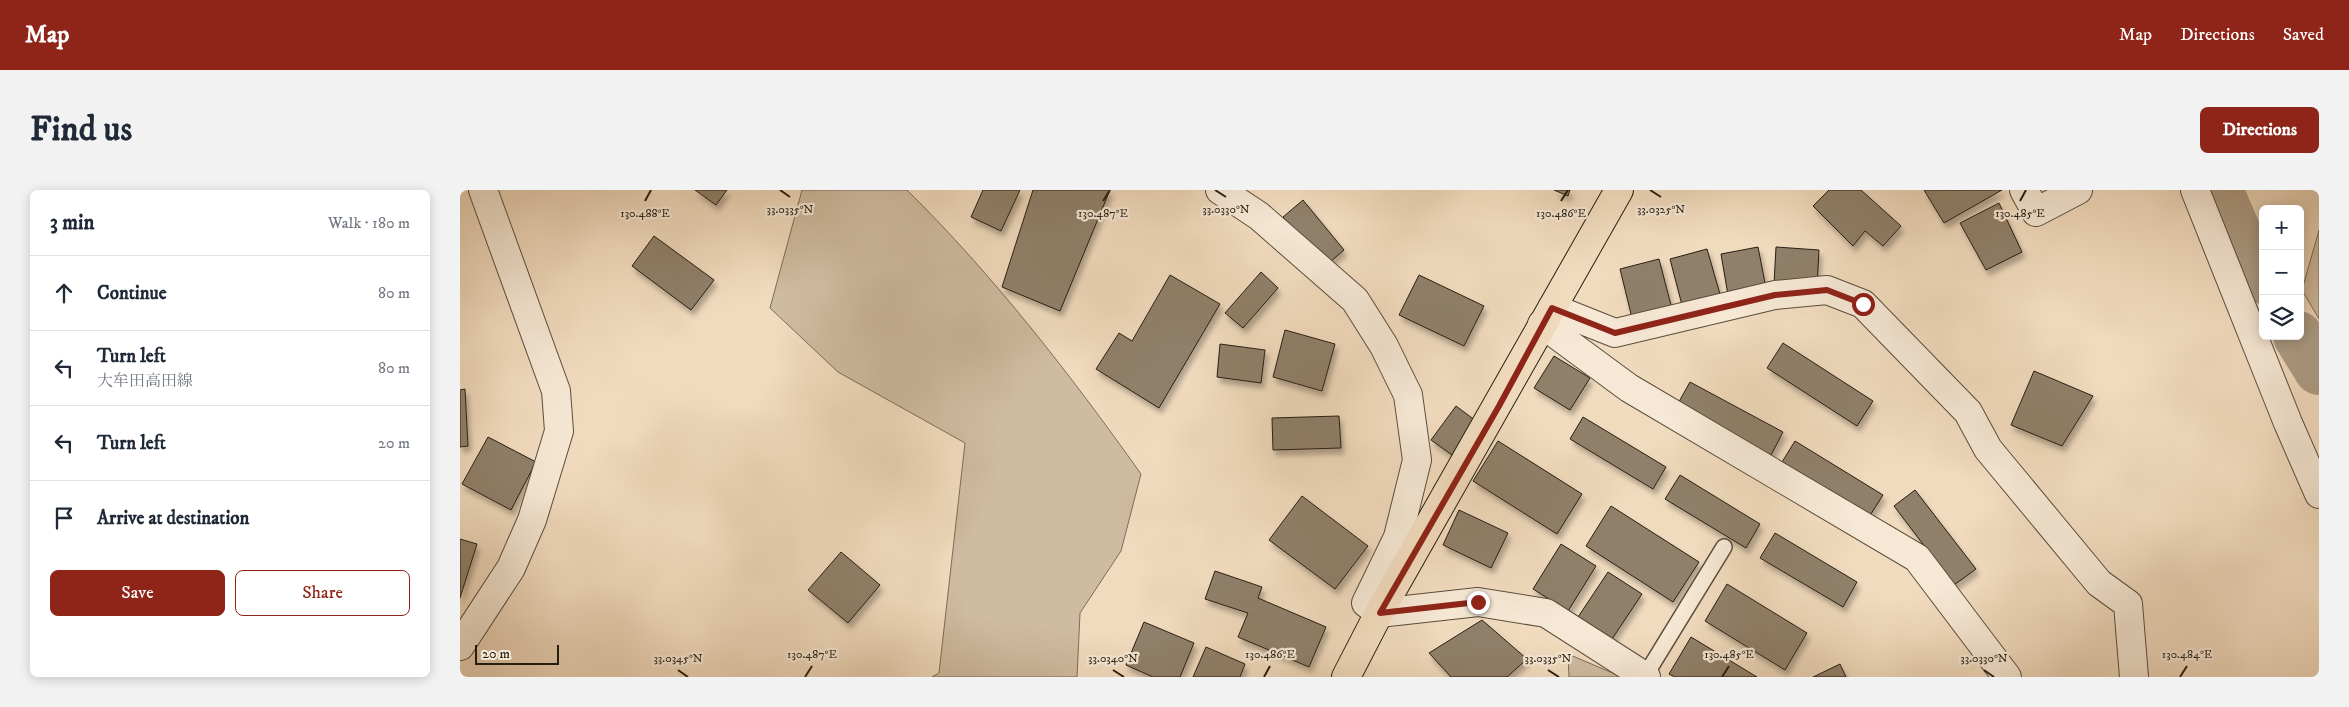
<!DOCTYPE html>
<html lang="en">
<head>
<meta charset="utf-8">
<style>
  :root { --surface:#fff; --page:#f2f2f3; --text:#1f2937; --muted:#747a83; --line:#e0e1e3; --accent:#8f2418 }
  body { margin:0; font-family:"IM FELL DW Pica","Noto Serif JP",serif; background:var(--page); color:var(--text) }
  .controls { position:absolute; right:15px; top:15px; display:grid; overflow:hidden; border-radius:8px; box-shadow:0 2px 12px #0003 }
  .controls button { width:45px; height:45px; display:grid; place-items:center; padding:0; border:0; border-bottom:1px solid var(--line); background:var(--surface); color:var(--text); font:25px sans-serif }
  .scale { position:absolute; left:15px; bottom:12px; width:84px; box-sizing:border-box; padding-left:5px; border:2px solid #271e12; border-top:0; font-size:14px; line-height:18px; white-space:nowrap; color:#271e12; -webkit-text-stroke:4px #f6e8d5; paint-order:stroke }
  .stop { position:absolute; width:15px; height:15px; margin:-11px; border:4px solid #8f2418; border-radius:50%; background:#fff }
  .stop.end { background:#8f2418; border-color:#fff; box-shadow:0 1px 5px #0008 }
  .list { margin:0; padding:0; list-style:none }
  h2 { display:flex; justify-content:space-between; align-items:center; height:65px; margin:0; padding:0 20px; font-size:21px }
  h2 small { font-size:16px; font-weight:400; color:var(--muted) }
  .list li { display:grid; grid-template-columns:32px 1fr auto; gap:15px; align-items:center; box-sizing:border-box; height:75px; padding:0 20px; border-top:1px solid var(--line) }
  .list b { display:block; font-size:19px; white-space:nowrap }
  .list p { margin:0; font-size:16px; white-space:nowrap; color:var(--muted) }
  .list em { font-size:16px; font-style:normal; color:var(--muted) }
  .actions { display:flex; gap:10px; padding:15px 20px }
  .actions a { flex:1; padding:11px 0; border:1px solid var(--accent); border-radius:8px; text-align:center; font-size:18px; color:var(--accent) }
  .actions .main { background:var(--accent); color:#fff }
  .icon { flex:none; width:28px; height:28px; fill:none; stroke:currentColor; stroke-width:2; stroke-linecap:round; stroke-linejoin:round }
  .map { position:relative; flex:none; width:1859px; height:487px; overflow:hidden; border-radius:8px }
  header { display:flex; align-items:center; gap:30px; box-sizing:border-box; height:70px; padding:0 25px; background:var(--accent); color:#fff }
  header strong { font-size:24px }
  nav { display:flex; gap:28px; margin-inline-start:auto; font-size:18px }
  .intro { display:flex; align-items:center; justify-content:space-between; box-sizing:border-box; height:120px; padding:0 30px }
  h1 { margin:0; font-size:35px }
  .button { padding:12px 22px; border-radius:8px; background:var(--accent); color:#fff; font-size:18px; font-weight:700 }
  main { display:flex; gap:30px; padding:0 30px }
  aside { flex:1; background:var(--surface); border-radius:8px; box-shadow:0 2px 12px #0003 }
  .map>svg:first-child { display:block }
  .green { fill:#cfbba1; stroke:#7b6c5a }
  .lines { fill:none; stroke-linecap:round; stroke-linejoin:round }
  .river { stroke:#ac9b84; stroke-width:50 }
  .building { fill:#90806b; stroke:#271e12; filter:url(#shadow) }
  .lane-casing { stroke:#5a4d3d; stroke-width:18 }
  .street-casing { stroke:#5a4d3d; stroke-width:30 }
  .primary-casing { stroke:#271e12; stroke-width:30 }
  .lane { stroke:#f6e8d5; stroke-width:15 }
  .street { stroke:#f6e8d5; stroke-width:28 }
  .primary { stroke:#f1dbbe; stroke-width:28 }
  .route { stroke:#8f2418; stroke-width:6 }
  .ticks { fill:none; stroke:#271e12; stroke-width:2 }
  .ticks-label { font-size:12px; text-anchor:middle; fill:#271e12; stroke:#f6e8d5; stroke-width:4.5; stroke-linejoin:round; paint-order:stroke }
</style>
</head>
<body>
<header>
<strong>Map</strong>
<nav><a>Map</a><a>Directions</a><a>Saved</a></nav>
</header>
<div class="intro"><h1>Find us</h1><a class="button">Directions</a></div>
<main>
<aside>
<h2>3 min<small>Walk · 180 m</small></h2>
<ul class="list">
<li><svg class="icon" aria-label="ahead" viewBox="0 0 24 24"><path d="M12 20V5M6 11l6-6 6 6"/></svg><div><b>Continue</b></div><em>80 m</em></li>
<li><svg class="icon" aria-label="left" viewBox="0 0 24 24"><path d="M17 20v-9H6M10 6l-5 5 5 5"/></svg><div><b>Turn left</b><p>大牟田高田線</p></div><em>80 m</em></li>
<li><svg class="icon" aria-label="left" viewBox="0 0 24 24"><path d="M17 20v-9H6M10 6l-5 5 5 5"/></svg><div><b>Turn left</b></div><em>20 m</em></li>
<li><svg class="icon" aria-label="arrive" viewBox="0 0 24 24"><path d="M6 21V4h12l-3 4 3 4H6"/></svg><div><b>Arrive at destination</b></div></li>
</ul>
<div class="actions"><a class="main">Save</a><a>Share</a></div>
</aside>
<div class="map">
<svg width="1859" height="487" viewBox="0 0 1859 487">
  <defs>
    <filter id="shadow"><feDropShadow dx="3" dy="5.5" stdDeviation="2.5" flood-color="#0004"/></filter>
  </defs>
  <rect width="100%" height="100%" fill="#f1dbbe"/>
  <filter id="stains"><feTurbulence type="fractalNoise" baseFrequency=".004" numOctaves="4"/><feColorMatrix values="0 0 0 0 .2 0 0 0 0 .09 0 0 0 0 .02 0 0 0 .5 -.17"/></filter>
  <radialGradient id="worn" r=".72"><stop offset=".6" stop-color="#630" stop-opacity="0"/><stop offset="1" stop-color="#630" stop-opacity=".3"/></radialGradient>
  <path class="green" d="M342 0H447C534 86 610 184 681 284L661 361 620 423 617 487H472L479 483 505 253 378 182 310 118Z
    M1859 40V129L1842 100Z
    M1108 464 1162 487H1109Z"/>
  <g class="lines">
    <path class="river" d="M1758 0 1780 51 1803 89
      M1838 146 1859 180"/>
  </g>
  <path class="building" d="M235 0H267L256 15Z
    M523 0H560L541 41 511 27Z
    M573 0H650L600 121 542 97Z
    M1094 0H1110L1108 6Z
    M1369 0H1401L1441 36 1423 56 1405 41 1393 56 1353 16Z
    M1464 0H1542L1484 33Z
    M843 10 884 60 864 77 823 27Z
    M1539 13 1562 62 1526 80 1500 33Z
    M194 46 254 90 231 120 172 76Z
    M1298 57 1306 98 1268 105 1261 64Z
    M1316 57 1359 60 1357 97 1314 94Z
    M1247 59 1260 104 1222 115 1210 69Z
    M1199 69 1212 119 1172 128 1160 79Z
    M801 82 818 98 783 138 765 123Z
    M710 85 760 114 699 218 636 179 659 143 672 151Z
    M959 85 1024 116 1004 156 939 125Z
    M825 140 875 154 862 201 813 187Z
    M1323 153 1413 211 1397 236 1307 178Z
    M760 154 805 160 801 193 757 187Z
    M1094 166 1130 188 1110 220 1074 198Z
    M1574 181 1633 206 1602 256 1551 235Z
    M1230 192 1323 242 1310 267 1216 217Z
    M5 199 8 256 0 257V200Z
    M996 216 1016 231 992 265 971 250Z
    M879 226 881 258 813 260 812 228Z
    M1123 227 1206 277 1193 299 1110 249Z
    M28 247 76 272 51 320 2 294Z
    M1038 251 1122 304 1097 344 1013 291Z
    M1335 251 1423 305 1409 327 1322 272Z
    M1220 285 1300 334 1286 358 1205 309Z
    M1455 300 1516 379 1494 395 1434 316Z
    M842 306 908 356 875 399 809 350Z
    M1151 316 1239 372 1213 412 1126 356Z
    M999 320 1048 343 1031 378 983 355Z
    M1315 343 1397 392 1383 417 1300 368Z
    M0 349 17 354 0 408Z
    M1101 354 1136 376 1108 421 1073 399Z
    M381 362 420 395 388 433 348 400Z
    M755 381 802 397 798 408 866 437 849 477 778 447 788 423 745 409Z
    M1148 382 1182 404 1150 452 1116 430Z
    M1267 394 1347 443 1325 480 1245 431Z
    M1022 430 1067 469 1047 487H991L969 463Z
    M684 432 734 453 720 487H693L666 475Z
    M1231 447 1297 487H1215L1209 484Z
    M746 457 785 474 780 487H733Z
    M1380 474 1386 487H1353Z"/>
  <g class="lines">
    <defs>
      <path id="lane" d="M1185 486 1264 357"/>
      <path id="street" d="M760 0 799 26 895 110 924 156 948 205 957 270 938 347 906 413 919 423 1018 412 1086 423 1186 487
        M1564 0 1576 22 1618 0
        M1735 0 1828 233 1859 304
        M1092 118 1155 143 1315 105 1367 100 1403 114 1508 222 1528 259 1639 393 1668 414 1674 487
        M1082 134 1169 198 1457 368 1547 487
        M0 456 51 378 72 330 99 241 96 201 23 0"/>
      <path id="primary" d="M886 487 919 423 1159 0"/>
    </defs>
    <use href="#lane" class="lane-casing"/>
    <use href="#street" class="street-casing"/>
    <use href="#primary" class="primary-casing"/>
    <use href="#lane" class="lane"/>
    <use href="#street" class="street"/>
    <use href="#primary" class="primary"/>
  </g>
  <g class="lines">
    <path class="route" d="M1018 412 920 423 1039 216 1092 118 1155 143 1315 105 1367 100 1403 114"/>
  </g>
  <path class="ticks" d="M320 0 330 7M755 0 766 7M1190 0 1201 7M185 11 191 0M643 11 650 0M1101 11 1108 0M1560 11 1566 0M218 480 228 487M653 480 664 487M1088 480 1099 487M1524 480 1534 487M345 487 352 476M804 487 810 476M1262 487 1269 476M1720 487 1727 476"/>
  <g class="ticks-label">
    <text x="330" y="23">33.0335°N</text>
    <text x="766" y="23">33.0330°N</text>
    <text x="1201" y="23">33.0325°N</text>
    <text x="185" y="27">130.488°E</text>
    <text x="643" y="27">130.487°E</text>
    <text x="1101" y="27">130.486°E</text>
    <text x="1560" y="27">130.485°E</text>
    <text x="352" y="468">130.487°E</text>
    <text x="810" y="468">130.486°E</text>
    <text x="1269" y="468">130.485°E</text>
    <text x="1727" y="468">130.484°E</text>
    <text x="218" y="472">33.0345°N</text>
    <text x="653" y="472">33.0340°N</text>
    <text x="1088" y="472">33.0335°N</text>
    <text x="1524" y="472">33.0330°N</text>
  </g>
  <rect width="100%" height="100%" filter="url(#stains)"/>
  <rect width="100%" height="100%" fill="url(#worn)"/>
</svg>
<div class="controls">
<button>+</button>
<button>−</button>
<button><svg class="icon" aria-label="layers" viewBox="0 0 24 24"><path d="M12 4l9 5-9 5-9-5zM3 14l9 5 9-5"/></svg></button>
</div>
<div class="scale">20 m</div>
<div class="stop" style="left:1403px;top:114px"></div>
<div class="stop end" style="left:1018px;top:412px"></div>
</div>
</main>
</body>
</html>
